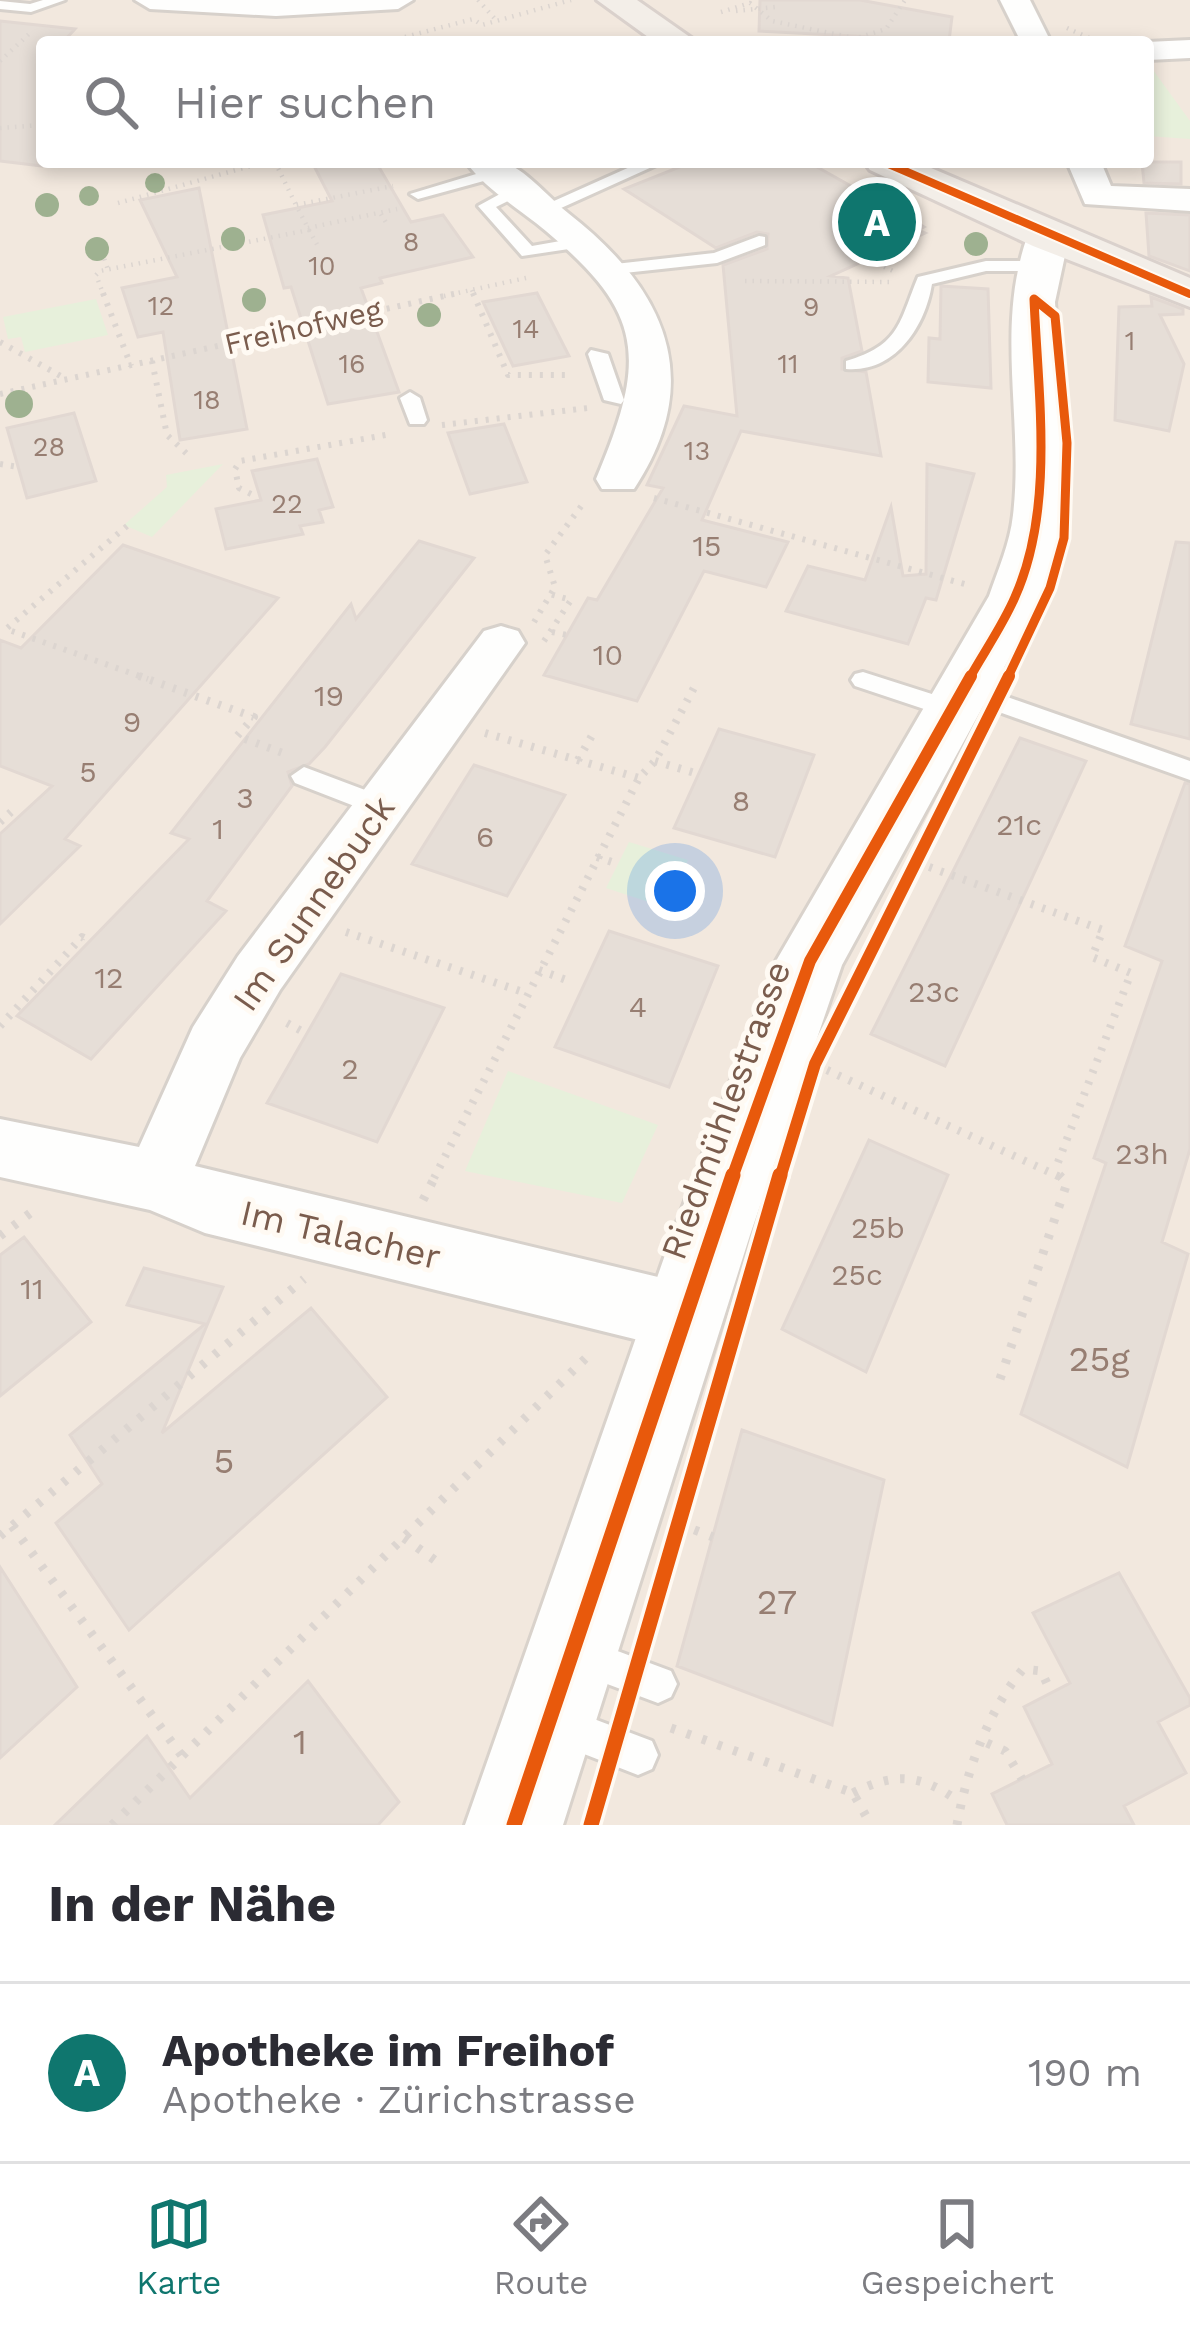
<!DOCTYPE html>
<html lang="de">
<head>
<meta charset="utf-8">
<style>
  :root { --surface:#fff; --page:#f2f2f3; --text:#2b2b33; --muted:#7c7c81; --line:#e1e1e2; --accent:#0f766e }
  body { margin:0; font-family:"Work Sans",sans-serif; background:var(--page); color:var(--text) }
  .you { position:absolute; left:675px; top:891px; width:42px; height:42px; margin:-30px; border:9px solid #fff; border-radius:50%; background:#1a73e8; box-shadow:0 0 0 18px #1a73e833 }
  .badge { display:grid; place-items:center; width:78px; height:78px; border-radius:50%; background:var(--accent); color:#fff; font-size:39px; font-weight:700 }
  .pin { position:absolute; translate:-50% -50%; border:6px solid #fff; box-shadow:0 3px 12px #0006 }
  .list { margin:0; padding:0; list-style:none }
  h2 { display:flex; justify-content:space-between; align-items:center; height:156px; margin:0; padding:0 48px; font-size:51px }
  h2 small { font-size:39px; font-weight:400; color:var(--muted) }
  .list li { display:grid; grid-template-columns:78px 1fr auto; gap:36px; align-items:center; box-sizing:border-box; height:180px; padding:0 48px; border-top:3px solid var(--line) }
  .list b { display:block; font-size:45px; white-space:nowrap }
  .list p { margin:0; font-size:39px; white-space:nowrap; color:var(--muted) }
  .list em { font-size:39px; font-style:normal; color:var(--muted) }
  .icon { flex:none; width:66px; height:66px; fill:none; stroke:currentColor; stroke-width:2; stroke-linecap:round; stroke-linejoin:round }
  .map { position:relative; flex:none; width:1190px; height:1825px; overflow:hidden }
  .search { position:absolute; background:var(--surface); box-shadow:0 6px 18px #0003; left:36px; right:36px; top:36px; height:132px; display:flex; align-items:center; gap:30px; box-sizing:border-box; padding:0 42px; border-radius:12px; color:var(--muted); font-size:45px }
  .sheet { height:336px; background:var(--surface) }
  nav { display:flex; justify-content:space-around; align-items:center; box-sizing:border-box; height:168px; border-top:3px solid var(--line); background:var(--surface); font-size:33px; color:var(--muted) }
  nav a { display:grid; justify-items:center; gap:6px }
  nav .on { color:var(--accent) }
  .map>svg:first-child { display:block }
  .residential { fill:#f2e8de; fill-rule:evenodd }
  .green { fill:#e7f0db }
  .building { fill:#e6ded7; stroke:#e2d8d2; stroke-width:3 }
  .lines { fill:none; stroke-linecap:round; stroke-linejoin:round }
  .lane-casing { stroke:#d7d1cb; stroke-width:6 }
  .street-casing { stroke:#d7d1cb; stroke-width:6 }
  .secondary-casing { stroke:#d9d2cb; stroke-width:6 }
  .primary-casing { stroke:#dad1cc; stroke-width:6 }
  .path-far3 { stroke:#dcd5d0; stroke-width:4.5; stroke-dasharray:1.5 6; stroke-linecap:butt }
  .path-far2 { stroke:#dcd5d0; stroke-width:6; stroke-dasharray:3 8; stroke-linecap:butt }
  .path-far1 { stroke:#dcd5d0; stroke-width:8; stroke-dasharray:3 9; stroke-linecap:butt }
  .path { stroke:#dcd5d0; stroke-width:9; stroke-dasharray:4.5 12; stroke-linecap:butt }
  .lane { fill:#fefefd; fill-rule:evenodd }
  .street { fill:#fefefd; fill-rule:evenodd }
  .secondary { fill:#fefefd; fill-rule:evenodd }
  .primary { fill:#f3eee8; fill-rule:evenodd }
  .cycleway-far3-casing { stroke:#fffaf3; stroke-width:12 }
  .cycleway-far2-casing { stroke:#fffaf3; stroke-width:15 }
  .cycleway-far1-casing { stroke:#fffaf3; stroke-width:20 }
  .cycleway-casing { stroke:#fffaf3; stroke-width:22 }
  .cycleway-far3 { stroke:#e8590c; stroke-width:8 }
  .cycleway-far2 { stroke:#e8590c; stroke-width:9 }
  .cycleway-far1 { stroke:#e8590c; stroke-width:12 }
  .cycleway { stroke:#e8590c; stroke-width:15 }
  .tree { fill:#9eb190 }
  .labels { text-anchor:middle; stroke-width:10; stroke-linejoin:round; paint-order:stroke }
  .far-number-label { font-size:27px; fill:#977e72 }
  .far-street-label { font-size:30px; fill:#7a5c4d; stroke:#fffaf3 }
  .number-label { font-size:30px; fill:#977e72 }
  .street-label { font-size:36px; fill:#7a5c4d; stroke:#fffaf3 }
  .near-number-label { font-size:36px; fill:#977e72 }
</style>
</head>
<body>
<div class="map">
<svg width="1190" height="1825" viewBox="0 0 1190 1825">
  <rect width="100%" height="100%" fill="#f9f5f0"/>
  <path class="residential" d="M0 0H1190V1825H0ZM42 42H1148V162H42Z"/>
  <path class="green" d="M1148 63 1190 121V139L1148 136Z
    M96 299 108 335 25 352 21 337 8 339 3 317Z
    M223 464 152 537 124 525 167 487 166 475Z
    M629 842 688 860 664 907 606 888Z
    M508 1071 658 1125 622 1203 465 1171Z"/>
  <path class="building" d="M760 0H860L952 17 949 41 759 31Z
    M0 21 75 29 63 42H42V166L0 161Z
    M312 162H376L411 222 443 215 473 257 380 278 382 283 361 288 399 392 328 404 291 287 284 288 263 215 332 201Z
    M692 162H808L924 227 918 230 925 233 831 276 848 278 862 351 842 358V369L866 372 881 456 741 431 702 520 788 542 766 587 704 571 637 701 544 675 588 598 597 600 663 488 647 485 684 406 737 416 723 265 767 249 768 234 757 232 716 248 624 189Z
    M1142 162H1181V184L1144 183Z
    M199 188 247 429 180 440 163 332 138 337 122 288 177 277 140 200Z
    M1146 213 1190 215V271L1149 256Z
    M941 286 988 289 991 388 928 382 929 338 940 339Z
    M537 293 569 356 513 366 483 302Z
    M1151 297 1183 309V314L1160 315 1184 364 1169 431 1115 420 1119 307 1152 306Z
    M74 413 96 481 27 498 7 428Z
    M504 424 527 482 470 494 448 433Z
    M317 459 333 507 319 510 323 522 300 526 303 534 226 549 216 509 261 500 252 471Z
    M927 464 974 474 936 600 926 598 908 644 786 611 808 566 865 580 891 507 903 576 926 574Z
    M419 541 474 558 325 747 309 764 288 772 292 786 207 901 226 911 91 1059 17 1016 189 839 171 833 351 604 356 619Z
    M1176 542 1190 543V739L1131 724Z
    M123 545 278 598 65 839 80 846 0 924V834L52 786 0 766V640L21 648Z
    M719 729 814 755 775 857 674 828Z
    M1020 738 1086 761 945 1066 871 1034Z
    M474 765 565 795 507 896 412 864Z
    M1185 783 1190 784V1149L1162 1242 1188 1254 1127 1467 1021 1414 1106 1163 1094 1158 1162 961 1125 946Z
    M609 931 718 966 669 1087 555 1047Z
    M341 974 444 1008 377 1142 267 1103Z
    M869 1140 948 1175 866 1372 782 1329Z
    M24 1237 91 1322 0 1396V1255Z
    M144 1268 223 1287 162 1433 311 1308 387 1397 129 1630 56 1523 102 1484 70 1435 205 1324 127 1305Z
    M742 1430 884 1480 832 1725 677 1666Z
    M0 1567 77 1687 0 1758Z
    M1119 1573 1190 1698V1705L1158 1722 1186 1773 1124 1806 1134 1825H1007L992 1794 1052 1764 1024 1707 1070 1683 1033 1613Z
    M308 1681 399 1802 378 1825H55L147 1736 190 1798Z"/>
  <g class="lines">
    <defs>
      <path id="lane" d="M43 0H65L31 12 0 9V1L30 4Z
        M641 162H663L550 213 536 209Z
        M496 168 504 173 502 176 418 199 410 194Z
        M518 184 524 185V193L496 207 532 246 583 237 592 242 589 246 522 256 478 206Z
        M759 236 765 237V245L717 263 615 274 606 269 615 264 714 253Z
        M986 261H1035L1044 266 1035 271H986L932 284C925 327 895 373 846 369V361C900 345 899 323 918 277Z
        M591 350 608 354 624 400 621 404 604 400 588 354Z
        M410 392 420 398 427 420 424 424H410L400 398Z
        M863 672 960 703 963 709 951 718 855 686 851 680 855 674Z
        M962 681 1190 761V780L954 696 950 690 954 684Z
        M304 767 389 799 393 806 380 816 295 783 291 776Z
        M580 1637 671 1671 677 1684 671 1697 658 1703 567 1669 561 1656 567 1643Z
        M557 1705 652 1741 658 1755 652 1769 638 1775 543 1738 538 1724 543 1710Z"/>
      <path id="street" d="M135 0H413L398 9 276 16 150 9Z
        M1000 0H1030L1051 42H1021Z
        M1190 40V58L1148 60 1147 42Z
        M466 162C477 162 492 159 503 162 524 168 550 199 568 213 663 287 708 377 634 489H602L596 479C649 354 644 310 536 223 513 205 483 186 466 162Z
        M1067 162H1101L1111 186 1190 189V211L1085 204Z
        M501 626 518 631 525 643 280 990 240 1058 195 1166 683 1283 707 1293 718 1317 707 1341 683 1351 205 1233 150 1210 0 1177V1119L139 1147 193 1027 238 956 484 631Z"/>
      <path id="secondary" d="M1048 224 1063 228 1069 237 1055 302 1066 481 1064 525 1053 566 1043 596 842 965 750 1235 563 1825H465L672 1235 776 961 989 596C998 570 1010 543 1013 515 1024 421 995 329 1027 237L1033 228Z"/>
      <path id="primary" d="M597 0H637L697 42H655Z
        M864 162H917L1190 278V307L1033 246 870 170Z"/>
    </defs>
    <use href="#lane" class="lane-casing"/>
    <use href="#street" class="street-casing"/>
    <use href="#secondary" class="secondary-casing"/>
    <use href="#primary" class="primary-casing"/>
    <path class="path-far3" d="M478 0 496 20
      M736 11 775 7
      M721 12 750 3 772 21 849 37
      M1067 28 1098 42
      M405 37 473 19 482 25 571 0
      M859 37 876 42
      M845 42 886 29 905 0
      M0 61 29 34
      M0 128 42 125
      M275 162 296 205
      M118 203 265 162
      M381 214 388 226
      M308 228 397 209
      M309 230 319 248
      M102 252 108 270
      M857 254 897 273
      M745 281 892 282
      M472 290 475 296
      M104 296 96 275 100 271 309 230 296 205 393 186
      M444 296 526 278"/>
    <path class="path-far2" d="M103 293 131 366
      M473 293 508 375H570
      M302 328 309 348
      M0 342 66 379
      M152 361 167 435 187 454
      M0 394 458 293
      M442 425 588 408
      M0 464 18 467
      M251 494 239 488 235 469 240 461 391 434
      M654 498 968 585
      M127 526 6 629 148 679
      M534 622 555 587 545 555 585 501
      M552 632 567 635
      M544 641 571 600 550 594"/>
    <path class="path-far1" d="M139 676 254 717 237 736 283 753
      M485 733 639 778
      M578 760 594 732
      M655 761 698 774
      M0 822 11 812
      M597 857 618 864
      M918 863 1103 930 1092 957 1131 973 1055 1170
      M346 932 526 993
      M539 970 572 982
      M287 1023 307 1034
      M0 1026 82 937 90 941
      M827 1070 1062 1178
      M434 1178 639 778 655 761 696 684"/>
    <path class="path" d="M423 1200 436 1175
      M0 1236 37 1208
      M1000 1379 1067 1183 1059 1175
      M679 1524 713 1537
      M12 1526 182 1756
      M0 1536 304 1279
      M404 1538 436 1561
      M671 1728 853 1793 871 1825
      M987 1743 1005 1751 1022 1779
      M853 1793C894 1772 921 1774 958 1801
      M112 1825 593 1351
      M957 1825C966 1772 988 1711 1023 1669L1041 1671 1051 1692"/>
    <use href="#lane" class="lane"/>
    <use href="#street" class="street"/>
    <use href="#secondary" class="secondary"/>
    <use href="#primary" class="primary"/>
    <defs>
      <path id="cycleway-far3" d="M884 162 1190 294"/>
      <path id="cycleway-far2" d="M969 679C984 652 1003 625 1015 597 1055 508 1038 394 1034 299
        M1007 679 1050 588 1064 538 1067 443 1055 316 1034 299"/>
      <path id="cycleway-far1" d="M732 1178 810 961 971 676
        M780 1178 815 1064 1009 676"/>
      <path id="cycleway" d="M514 1825 733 1175
        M591 1825 780 1175"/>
    </defs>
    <use href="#cycleway-far3" class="cycleway-far3-casing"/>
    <use href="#cycleway-far2" class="cycleway-far2-casing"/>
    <use href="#cycleway-far1" class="cycleway-far1-casing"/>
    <use href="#cycleway" class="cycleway-casing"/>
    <use href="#cycleway-far3" class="cycleway-far3"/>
    <use href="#cycleway-far2" class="cycleway-far2"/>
    <use href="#cycleway-far1" class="cycleway-far1"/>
    <use href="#cycleway" class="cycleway"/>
  </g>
  <g class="tree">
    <circle cx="155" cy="183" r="10"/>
    <circle cx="89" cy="196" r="10"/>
    <circle cx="47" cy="205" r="12"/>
    <circle cx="233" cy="239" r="12"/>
    <circle cx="976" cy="244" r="12"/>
    <circle cx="97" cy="249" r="12"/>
    <circle cx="254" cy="300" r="12"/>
    <circle cx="429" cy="315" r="12"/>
    <circle cx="19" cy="404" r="14"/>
  </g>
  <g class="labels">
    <g class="far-number-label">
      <text x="411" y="251">8</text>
      <text x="322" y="275">10</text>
      <text x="161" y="315">12</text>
      <text x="811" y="316">9</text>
      <text x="526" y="338">14</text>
      <text x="1130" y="350">1</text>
      <text x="352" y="373">16</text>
      <text x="788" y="373">11</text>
      <text x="207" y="409">18</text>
      <text x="49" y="456">28</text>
      <text x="697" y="460">13</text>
      <text x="287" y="513">22</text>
    </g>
    <g class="far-street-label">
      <text transform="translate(303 327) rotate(-13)" y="10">Freihofweg</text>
    </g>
    <g class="number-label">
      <text x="707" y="556">15</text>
      <text x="608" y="665">10</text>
      <text x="329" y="706">19</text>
      <text x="132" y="732">9</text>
      <text x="88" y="782">5</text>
      <text x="245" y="808">3</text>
      <text x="741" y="811">8</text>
      <text x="1019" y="835">21c</text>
      <text x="218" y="839">1</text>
      <text x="485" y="847">6</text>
      <text x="109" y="988">12</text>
      <text x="934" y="1002">23c</text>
      <text x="638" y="1017">4</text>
      <text x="350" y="1079">2</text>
      <text x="1142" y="1164">23h</text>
      <text x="878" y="1238">25b</text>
      <text x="857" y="1285">25c</text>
      <text x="32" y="1299">11</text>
    </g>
    <g class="street-label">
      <text transform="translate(313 903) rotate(-55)" y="13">Im Sunnebuck</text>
      <text transform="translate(725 1110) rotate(-70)" y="13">Riedmühlestrasse</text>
      <text transform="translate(341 1234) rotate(13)" y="13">Im Talacher</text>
    </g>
    <g class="near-number-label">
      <text x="1099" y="1371">25g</text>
      <text x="224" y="1473">5</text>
      <text x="777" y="1614">27</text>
      <text x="300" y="1754">1</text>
    </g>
  </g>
</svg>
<div class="you"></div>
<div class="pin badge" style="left:877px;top:222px">A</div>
<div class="search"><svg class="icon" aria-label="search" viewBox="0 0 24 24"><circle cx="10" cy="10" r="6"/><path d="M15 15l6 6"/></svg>Hier suchen</div>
</div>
<section class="sheet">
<h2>In der Nähe<small></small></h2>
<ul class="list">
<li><span class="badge">A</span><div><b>Apotheke im Freihof</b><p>Apotheke · Zürichstrasse</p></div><em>190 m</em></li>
</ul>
</section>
<nav>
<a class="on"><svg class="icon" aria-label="map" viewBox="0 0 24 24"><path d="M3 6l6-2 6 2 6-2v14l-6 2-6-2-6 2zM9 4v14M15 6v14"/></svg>Karte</a>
<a><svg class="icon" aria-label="directions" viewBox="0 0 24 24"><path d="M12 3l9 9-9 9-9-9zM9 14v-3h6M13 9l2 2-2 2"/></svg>Route</a>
<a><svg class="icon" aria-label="saved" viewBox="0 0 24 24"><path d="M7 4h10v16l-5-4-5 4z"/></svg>Gespeichert</a>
</nav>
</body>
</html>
